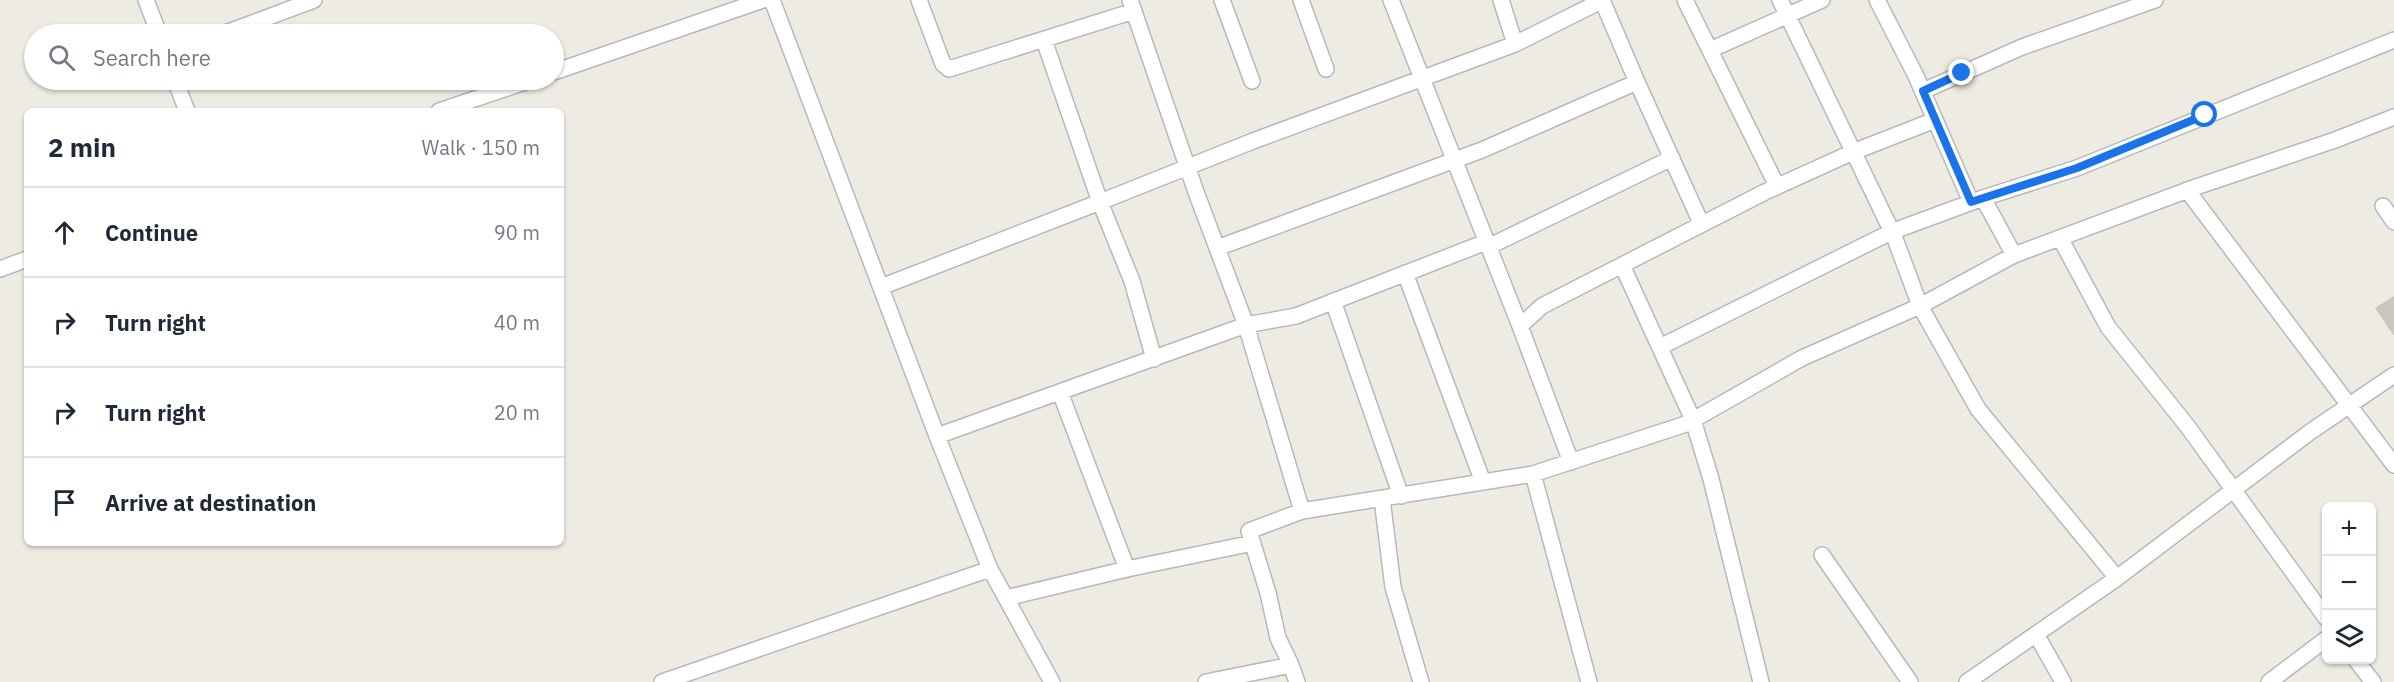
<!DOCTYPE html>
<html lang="en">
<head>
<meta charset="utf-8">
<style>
  :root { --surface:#fff; --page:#f2f2f3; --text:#1f2937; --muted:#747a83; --line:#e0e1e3 }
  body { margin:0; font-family:"IBM Plex Sans",sans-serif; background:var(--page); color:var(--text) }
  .controls { position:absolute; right:18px; bottom:18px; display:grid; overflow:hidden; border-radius:9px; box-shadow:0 2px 4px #0004 }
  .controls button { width:54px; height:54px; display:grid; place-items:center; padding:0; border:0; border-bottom:2px solid var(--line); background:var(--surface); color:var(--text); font:30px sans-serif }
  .stop { position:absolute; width:18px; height:18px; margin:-14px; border:4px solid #1a73e8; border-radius:50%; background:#fff }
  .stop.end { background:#1a73e8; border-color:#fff; box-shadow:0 2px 6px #0008 }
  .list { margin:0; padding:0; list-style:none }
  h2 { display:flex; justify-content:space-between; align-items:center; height:78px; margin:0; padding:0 24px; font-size:26px }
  h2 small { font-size:20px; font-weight:400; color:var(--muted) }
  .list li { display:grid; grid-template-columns:39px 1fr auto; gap:18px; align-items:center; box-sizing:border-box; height:90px; padding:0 24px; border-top:2px solid var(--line) }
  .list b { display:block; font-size:22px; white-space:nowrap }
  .list em { font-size:20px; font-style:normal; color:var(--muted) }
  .icon { flex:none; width:33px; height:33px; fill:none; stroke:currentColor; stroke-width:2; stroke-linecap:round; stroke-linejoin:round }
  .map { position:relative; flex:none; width:2394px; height:682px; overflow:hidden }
  .search { position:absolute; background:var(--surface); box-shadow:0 2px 4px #0004; left:24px; top:24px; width:540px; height:66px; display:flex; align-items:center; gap:15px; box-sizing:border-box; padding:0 21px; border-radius:33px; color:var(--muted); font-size:22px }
  .panel { position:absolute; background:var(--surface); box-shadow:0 2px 4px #0004; left:24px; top:108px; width:540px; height:438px; border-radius:9px }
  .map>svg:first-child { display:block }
  .building { fill:#c9c5bf }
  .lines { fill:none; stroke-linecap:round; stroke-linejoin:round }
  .minor-casing { stroke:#b5b9be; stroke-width:18 }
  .minor { stroke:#fff; stroke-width:15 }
  .route { stroke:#1a73e8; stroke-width:8 }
</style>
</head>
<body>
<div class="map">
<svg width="2394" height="682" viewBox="0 0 2394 682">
  <rect width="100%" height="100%" fill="#eeebe2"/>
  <path class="building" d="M2394 296V336L2375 308Z"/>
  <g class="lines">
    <defs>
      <path id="minor" d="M146 0 159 34
        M772 0 937 436 990 569 1052 682
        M919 0 943 64 949 69 1134 11
        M1130 0 1196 192 1246 325 1302 511 1533 474 1589 682
        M1222 0 1252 81
        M1301 0 1326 69
        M1391 0 1520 326 1542 306 1765 192 1853 152 1935 120
        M1501 0 1515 44 1603 0
        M1685 0 1777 186
        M1780 0 1894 236 1920 306 1978 409 2117 578
        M1877 0 1915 74 1971 202
        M223 34 314 0
        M1710 50 1822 0
        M554 72 763 0
        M175 80 187 111
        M1637 82 1701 223
        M1923 91 2022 47 2155 0
        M439 111 531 80
        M2187 190 2394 465
        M2383 206 2394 222
        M2060 238 2108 327 2188 427 2326 618
        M1488 247 1672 158
        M1217 248 1482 150 1637 82 1602 0
        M2014 255 2196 187 2335 140 2394 117
        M1622 265 1693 420 1711 479 1761 682
        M0 269 27 259
        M1405 273 1483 482
        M881 287 1100 202 1044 40
        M1333 301 1401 496
        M1520 326 1571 462
        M1660 347 1891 232 1983 198
        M1154 359 1132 281 1100 202 1253 141 1515 44
        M1060 392 1127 569
        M937 436 1246 325 1296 316 1486 242
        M1533 474 1686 424 1802 358 1920 306 2014 255 1983 198 2077 168 2394 40
        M1382 499 1393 587 1421 682
        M1822 555 1910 682
        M1006 598 1127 569 1253 543
        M2036 634 2063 682
        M2356 660 2373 682
        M662 682 990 569
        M1206 682 1291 665
        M1297 682 1291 665 1278 638 1268 593 1249 531 1302 511
        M1967 682 2117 578 2310 432 2394 375
        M2269 682 2326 639"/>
    </defs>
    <use href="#minor" class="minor-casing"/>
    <use href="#minor" class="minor"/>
  </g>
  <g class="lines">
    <path class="route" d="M1962 73 1923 91 1971 202 2077 168 2205 115"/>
  </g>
</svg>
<div class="controls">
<button>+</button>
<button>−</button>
<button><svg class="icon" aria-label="layers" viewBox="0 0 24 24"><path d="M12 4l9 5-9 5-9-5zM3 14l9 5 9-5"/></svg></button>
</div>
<div class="stop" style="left:2205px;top:115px"></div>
<div class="stop end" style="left:1962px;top:73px"></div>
<div class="search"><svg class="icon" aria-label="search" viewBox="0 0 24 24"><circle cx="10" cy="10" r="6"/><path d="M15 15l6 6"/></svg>Search here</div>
<section class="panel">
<h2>2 min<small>Walk · 150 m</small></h2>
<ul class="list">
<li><svg class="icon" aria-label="ahead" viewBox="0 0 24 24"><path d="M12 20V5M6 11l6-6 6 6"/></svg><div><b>Continue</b></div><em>90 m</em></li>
<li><svg class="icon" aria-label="right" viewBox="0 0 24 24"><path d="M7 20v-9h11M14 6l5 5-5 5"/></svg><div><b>Turn right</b></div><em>40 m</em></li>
<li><svg class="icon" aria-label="right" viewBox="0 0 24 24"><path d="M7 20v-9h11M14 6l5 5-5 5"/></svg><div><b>Turn right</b></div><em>20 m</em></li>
<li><svg class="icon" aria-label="arrive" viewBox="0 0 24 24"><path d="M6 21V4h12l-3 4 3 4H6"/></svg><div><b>Arrive at destination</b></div></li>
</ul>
</section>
</div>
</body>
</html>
